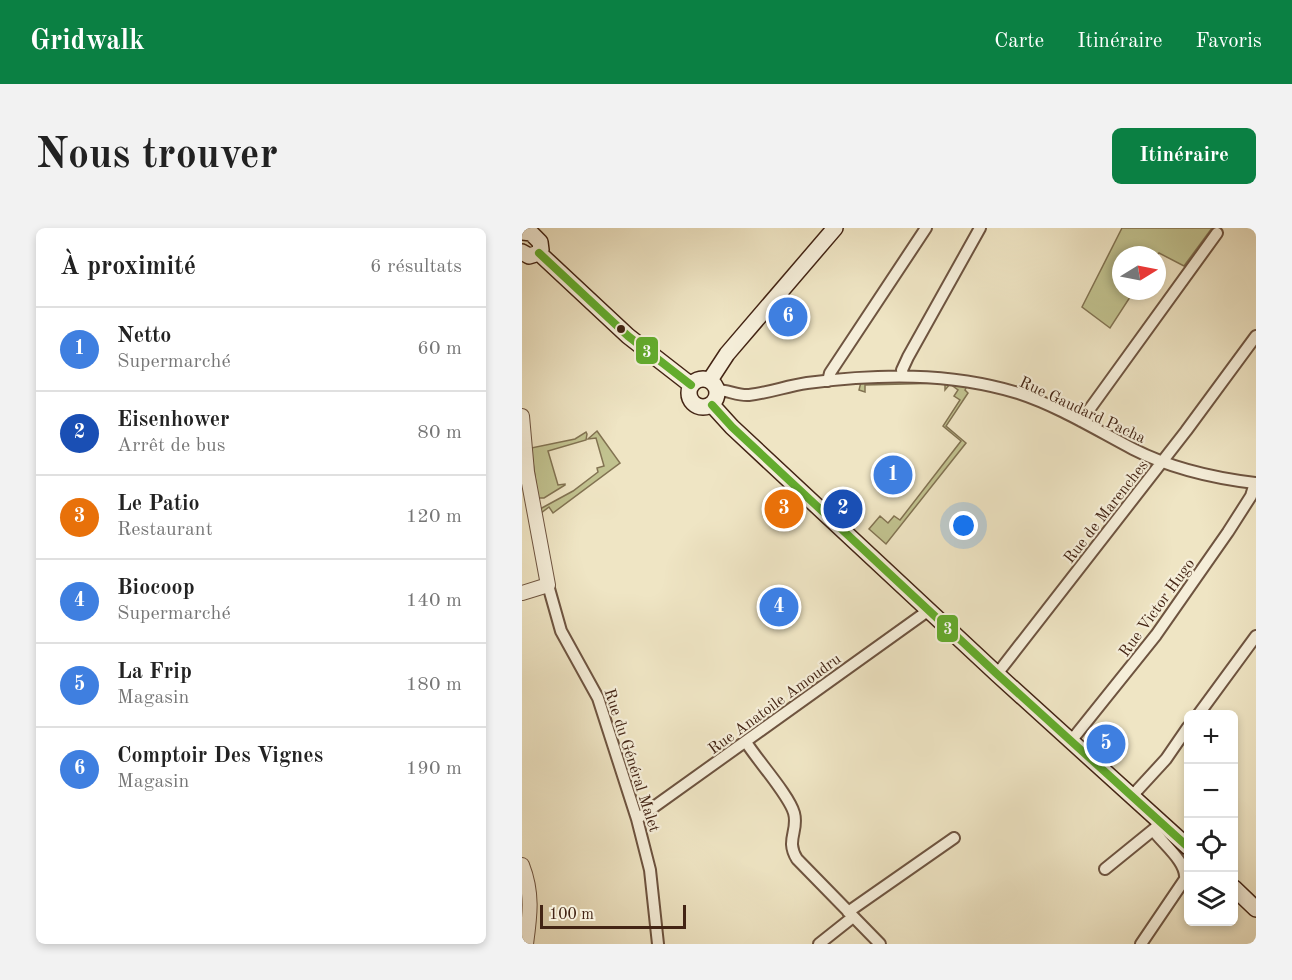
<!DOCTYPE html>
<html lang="fr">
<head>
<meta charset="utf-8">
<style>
  :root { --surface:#fff; --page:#f2f2f2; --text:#222; --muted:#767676; --line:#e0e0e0; --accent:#0b8043 }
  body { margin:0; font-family:"Old Standard TT",serif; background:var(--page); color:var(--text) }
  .controls { position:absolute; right:18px; bottom:18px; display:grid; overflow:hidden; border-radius:9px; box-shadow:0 3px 9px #0003 }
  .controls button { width:54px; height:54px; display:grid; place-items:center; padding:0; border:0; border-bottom:2px solid var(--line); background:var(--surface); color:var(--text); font:30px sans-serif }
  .compass { position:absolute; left:590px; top:18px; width:54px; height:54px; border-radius:50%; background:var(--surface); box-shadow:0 3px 9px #0003; rotate:80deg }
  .scale { position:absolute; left:18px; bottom:15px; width:146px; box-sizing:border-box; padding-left:6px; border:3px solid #432414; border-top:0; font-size:16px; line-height:21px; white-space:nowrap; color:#432414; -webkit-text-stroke:4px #f5eed9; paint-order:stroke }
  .you { position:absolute; left:442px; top:298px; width:21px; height:21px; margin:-15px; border:4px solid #fff; border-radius:50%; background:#1a73e8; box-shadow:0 0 0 9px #1a73e833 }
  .badge { display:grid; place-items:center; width:39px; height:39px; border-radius:50%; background:var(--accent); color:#fff; font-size:20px; font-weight:700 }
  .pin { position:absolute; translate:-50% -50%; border:3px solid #fff; box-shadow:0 2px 6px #0006 }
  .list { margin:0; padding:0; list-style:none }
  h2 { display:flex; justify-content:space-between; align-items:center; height:78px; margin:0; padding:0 24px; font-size:26px }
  h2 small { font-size:20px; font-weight:400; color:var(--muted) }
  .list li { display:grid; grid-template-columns:39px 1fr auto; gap:18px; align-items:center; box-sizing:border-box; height:84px; padding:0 24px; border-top:2px solid var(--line) }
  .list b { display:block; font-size:22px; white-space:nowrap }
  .list p { margin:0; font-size:20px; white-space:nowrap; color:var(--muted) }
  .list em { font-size:20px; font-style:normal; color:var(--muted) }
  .icon { flex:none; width:33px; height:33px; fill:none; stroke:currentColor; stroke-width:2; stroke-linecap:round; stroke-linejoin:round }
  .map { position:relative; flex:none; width:734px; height:716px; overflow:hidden; border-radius:9px }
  header { display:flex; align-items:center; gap:36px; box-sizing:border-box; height:84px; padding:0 30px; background:var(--accent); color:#fff }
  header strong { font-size:28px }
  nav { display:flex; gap:33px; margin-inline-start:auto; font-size:21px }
  .intro { display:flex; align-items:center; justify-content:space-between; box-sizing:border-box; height:144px; padding:0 36px }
  h1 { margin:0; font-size:42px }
  .button { padding:15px 27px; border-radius:9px; background:var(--accent); color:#fff; font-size:21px; font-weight:700 }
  main { display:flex; gap:36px; padding:0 36px }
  aside { flex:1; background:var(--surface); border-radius:9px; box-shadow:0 3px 9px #0003 }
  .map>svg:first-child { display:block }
  .green { fill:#c1c28f; stroke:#827352; stroke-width:1.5 }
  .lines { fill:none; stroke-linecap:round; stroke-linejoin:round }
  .minor-casing { stroke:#6e5440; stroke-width:14 }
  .tertiary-casing { stroke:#6e5440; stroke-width:16 }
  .secondary-casing { stroke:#432414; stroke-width:18 }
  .minor { stroke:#f5eed9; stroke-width:10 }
  .tertiary { stroke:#f5eed9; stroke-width:14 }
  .secondary { stroke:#f5eed9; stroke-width:15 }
  .bus-1-casing { stroke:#f5eed9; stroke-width:12 }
  .bus-1 { stroke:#63ac2d; stroke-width:8 }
  .bus-dot { fill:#432414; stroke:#f5eed9; stroke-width:2 }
  .labels { text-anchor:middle; stroke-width:4.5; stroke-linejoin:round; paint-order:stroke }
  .street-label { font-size:16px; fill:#432414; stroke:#f5eed9 }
  .line-badge { stroke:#f5eed9; stroke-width:2 }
  .badge-label { font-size:16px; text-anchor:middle; font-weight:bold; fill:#fff }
</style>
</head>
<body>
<header>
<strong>Gridwalk</strong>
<nav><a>Carte</a><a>Itinéraire</a><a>Favoris</a></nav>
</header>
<div class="intro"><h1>Nous trouver</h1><a class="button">Itinéraire</a></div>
<main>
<aside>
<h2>À proximité<small>6 résultats</small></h2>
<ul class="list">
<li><span class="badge" style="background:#3f7fe0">1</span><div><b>Netto</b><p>Supermarché</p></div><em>60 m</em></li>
<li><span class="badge" style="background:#1a4fb4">2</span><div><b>Eisenhower</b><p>Arrêt de bus</p></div><em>80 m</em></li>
<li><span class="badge" style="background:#e8710a">3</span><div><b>Le Patio</b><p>Restaurant</p></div><em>120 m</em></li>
<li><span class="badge" style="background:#3f7fe0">4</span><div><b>Biocoop</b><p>Supermarché</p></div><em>140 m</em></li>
<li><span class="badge" style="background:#3f7fe0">5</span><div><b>La Frip</b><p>Magasin</p></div><em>180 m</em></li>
<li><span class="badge" style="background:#3f7fe0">6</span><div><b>Comptoir Des Vignes</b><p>Magasin</p></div><em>190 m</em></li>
</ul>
</aside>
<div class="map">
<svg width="734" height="716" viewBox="0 0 734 716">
  <rect width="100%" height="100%" fill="#efe5c4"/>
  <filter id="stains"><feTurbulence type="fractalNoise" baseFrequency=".00333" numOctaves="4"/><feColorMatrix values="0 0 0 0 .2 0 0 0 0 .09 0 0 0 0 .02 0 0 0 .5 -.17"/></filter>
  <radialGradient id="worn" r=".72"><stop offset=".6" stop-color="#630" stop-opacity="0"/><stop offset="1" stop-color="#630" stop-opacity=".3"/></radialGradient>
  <path class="green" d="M600 0H690L662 38 637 25 635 27H599V63H612L588 100 560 79Z
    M417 152 445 158 443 162 446 165 424 198 444 215 364 316 347 301 358 288 366 295 372 288 378 292 439 213 421 198 438 172 432 168 436 162 428 156 423 162V155L343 157V164L337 162 339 154Z
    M75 203 98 235 31 285 27 279 19 285 18 281 51 263 76 244 75 240 82 238 74 210 66 211Z
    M64 204 65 206 64 212 26 223 36 257 43 256V257L22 270H16L9 220 53 211Z"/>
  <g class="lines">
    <defs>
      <path id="minor" d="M381 148 380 142 386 129 458 0
        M306 153 308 145 404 0
        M195 162C206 162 216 168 227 167 246 165 265 158 285 155 356 146 427 144 496 165 536 178 573 201 611 221 648 240 691 250 733 255L729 268 706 304 634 407 549 513
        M559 193 695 5
        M26 357 39 403 76 470 115 591 128 642 136 716
        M475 446 664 203 734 108
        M676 487 734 408
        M224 514C235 532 267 567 272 585 277 603 263 612 275 631L358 716
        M610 568 644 531 666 499
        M115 591 407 382
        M583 641 631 602
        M326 684 432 610
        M297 716 331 689
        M619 716 663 651C665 634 641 616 631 602L639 594"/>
      <path id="tertiary" d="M0 188 5 244 26 357 0 365
        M0 637C11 665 8 687 4 716"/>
      <path id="secondary" d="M0 4 9 5 18 14 19 22 17 25
        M0 24 7 28 17 25
        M17 25 106 108 169 157
        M167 165a14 14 0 1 1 28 0a14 14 0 1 1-28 0Z
        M188 152 205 126 313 0
        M190 177 210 199 475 446 666 619
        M712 660 734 681"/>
    </defs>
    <use href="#minor" class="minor-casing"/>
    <use href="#tertiary" class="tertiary-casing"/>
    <use href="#secondary" class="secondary-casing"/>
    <use href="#minor" class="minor"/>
    <use href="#tertiary" class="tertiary"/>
    <use href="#secondary" class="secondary"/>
    <defs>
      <path id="bus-1" d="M17 25 106 108 169 157
        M190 177 210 199 475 446 666 619"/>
    </defs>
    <use href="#bus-1" class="bus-1-casing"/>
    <use href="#bus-1" class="bus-1"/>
  </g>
  <circle class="bus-dot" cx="99" cy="101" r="5"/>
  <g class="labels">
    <g class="street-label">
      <text transform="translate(561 181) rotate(25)" y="6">Rue Gaudard Pacha</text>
      <text transform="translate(583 283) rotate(-52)" y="6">Rue de Marenches</text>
      <text transform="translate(634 379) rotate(-54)" y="6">Rue Victor Hugo</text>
      <text transform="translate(252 475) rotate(-36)" y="6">Rue Anatoile Amoudru</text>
      <text transform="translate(111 532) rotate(72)" y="6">Rue du Général Malet</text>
    </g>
  </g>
  <g class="line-badge">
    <rect x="113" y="108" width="24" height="29" rx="6" fill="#63ac2d"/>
    <rect x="414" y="386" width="23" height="29" rx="6" fill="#63ac2d"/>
  </g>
  <g class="badge-label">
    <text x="125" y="129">3</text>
    <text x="426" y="406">3</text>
  </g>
  <rect width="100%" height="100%" filter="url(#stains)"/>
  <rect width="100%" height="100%" fill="url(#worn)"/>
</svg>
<div class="controls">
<button>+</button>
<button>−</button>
<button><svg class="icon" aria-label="locate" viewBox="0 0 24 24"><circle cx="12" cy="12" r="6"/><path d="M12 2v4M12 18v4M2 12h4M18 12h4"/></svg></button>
<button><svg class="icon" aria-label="layers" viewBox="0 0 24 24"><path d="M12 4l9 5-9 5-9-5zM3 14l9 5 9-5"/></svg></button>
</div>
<svg class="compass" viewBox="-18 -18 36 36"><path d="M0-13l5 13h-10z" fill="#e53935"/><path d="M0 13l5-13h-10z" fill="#767676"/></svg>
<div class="scale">100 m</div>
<div class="you"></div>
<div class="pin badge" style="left:371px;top:247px;background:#3f7fe0">1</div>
<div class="pin badge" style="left:321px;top:281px;background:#1a4fb4">2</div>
<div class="pin badge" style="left:262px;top:281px;background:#e8710a">3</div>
<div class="pin badge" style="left:257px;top:379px;background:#3f7fe0">4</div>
<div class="pin badge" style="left:584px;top:516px;background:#3f7fe0">5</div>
<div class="pin badge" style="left:266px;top:89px;background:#3f7fe0">6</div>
</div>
</main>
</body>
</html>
